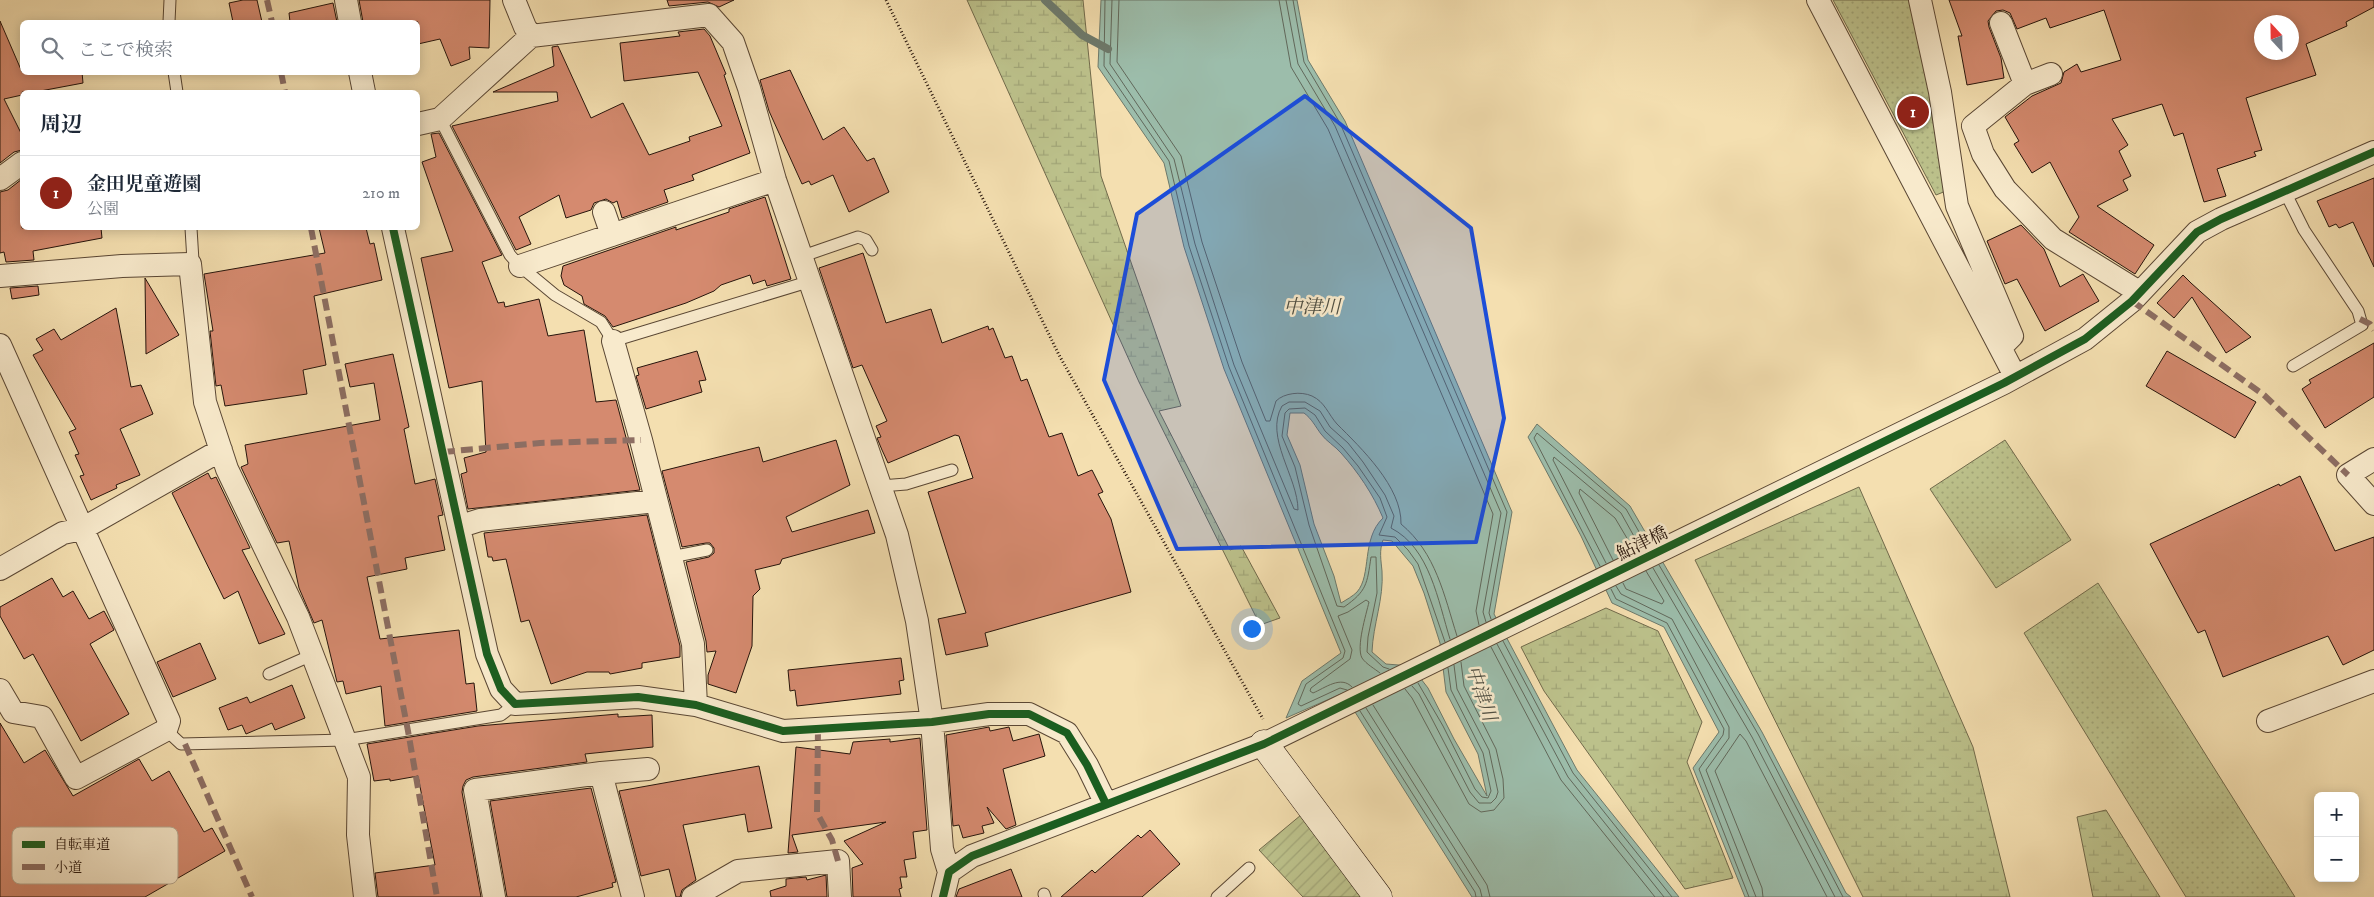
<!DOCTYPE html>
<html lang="ja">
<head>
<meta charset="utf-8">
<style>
  :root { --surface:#fff; --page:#f2f2f3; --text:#1f2937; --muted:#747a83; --line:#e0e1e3; --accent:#8f2418 }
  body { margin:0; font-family:"IM FELL DW Pica","Noto Serif JP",serif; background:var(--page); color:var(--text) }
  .controls { position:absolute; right:15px; bottom:15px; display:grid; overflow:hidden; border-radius:8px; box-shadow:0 2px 12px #0003 }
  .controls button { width:45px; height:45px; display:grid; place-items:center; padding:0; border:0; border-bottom:1px solid var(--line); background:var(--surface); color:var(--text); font:25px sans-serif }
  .compass { position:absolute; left:2254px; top:15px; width:45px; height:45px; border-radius:50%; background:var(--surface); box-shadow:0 2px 12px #0003; rotate:338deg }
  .you { position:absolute; left:1251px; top:628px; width:18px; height:18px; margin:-12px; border:4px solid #fff; border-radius:50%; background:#1a73e8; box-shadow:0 0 0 8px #1a73e833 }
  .badge { display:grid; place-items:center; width:32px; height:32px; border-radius:50%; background:var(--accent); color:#fff; font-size:16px; font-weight:700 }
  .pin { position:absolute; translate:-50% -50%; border:2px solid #fff; box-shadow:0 1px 5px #0006 }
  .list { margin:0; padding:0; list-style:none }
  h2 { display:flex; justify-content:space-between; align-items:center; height:65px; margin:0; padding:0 20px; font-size:21px }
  h2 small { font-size:16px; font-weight:400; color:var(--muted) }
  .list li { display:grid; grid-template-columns:32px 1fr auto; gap:15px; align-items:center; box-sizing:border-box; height:75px; padding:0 20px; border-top:1px solid var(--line) }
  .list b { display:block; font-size:19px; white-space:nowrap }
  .list p { margin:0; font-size:16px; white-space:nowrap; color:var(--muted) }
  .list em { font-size:16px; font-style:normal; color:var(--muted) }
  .icon { flex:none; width:28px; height:28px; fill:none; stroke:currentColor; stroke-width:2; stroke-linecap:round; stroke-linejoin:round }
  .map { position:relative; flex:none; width:2374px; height:897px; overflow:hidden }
  .search { position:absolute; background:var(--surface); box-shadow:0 2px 12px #0003; left:20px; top:20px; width:400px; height:55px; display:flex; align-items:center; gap:12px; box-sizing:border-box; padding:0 18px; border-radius:8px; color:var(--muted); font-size:19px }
  .panel { position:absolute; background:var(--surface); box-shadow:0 2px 12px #0003; left:20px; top:90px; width:400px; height:140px; border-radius:8px }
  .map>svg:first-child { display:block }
  .wetland { fill:url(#wetland-marsh); stroke:#716a4b }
  .park { fill:url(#park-dots); stroke:#716a4b }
  .garden { fill:url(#garden-furrows); stroke:#716a4b }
  .water { fill:#9cbdab; stroke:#6d796b; fill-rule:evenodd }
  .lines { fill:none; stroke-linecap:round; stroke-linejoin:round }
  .shore { stroke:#61685b; stroke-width:1 }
  .stream { stroke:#6d796b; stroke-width:8 }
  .building { fill:#d58a6f; stroke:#26140b; fill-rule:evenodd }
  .lane-casing { stroke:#5a4734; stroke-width:13 }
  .street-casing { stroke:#5a4734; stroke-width:24 }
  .secondary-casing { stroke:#26140b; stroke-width:29 }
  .path { stroke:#26140b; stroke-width:3; stroke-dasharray:1 2.5; stroke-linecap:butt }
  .lane { stroke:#f8eacc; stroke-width:11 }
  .street { stroke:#f8eacc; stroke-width:22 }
  .secondary { stroke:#f8eacc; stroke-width:28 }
  .quiet { stroke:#8d6e63; stroke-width:6; stroke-dasharray:12 6; stroke-linecap:butt }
  .cycleway-casing { stroke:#f8eacc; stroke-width:11 }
  .cycleway { stroke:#1b5e20; stroke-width:8 }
  .marked { fill:#1d4ed8; fill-opacity:0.2; stroke:#1d4ed8; stroke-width:4; stroke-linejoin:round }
  .labels { text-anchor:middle; stroke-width:5; stroke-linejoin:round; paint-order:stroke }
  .street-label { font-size:18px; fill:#26140b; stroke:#f8eacc }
  .water-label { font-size:19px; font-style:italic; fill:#4f4f43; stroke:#f8eacc }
  .key { fill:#f8eacc; stroke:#b9aa92; stroke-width:1 }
  .key-label { font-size:14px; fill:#26140b }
</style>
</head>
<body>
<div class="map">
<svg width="2374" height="897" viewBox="0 0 2374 897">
  <defs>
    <pattern id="wetland-marsh" width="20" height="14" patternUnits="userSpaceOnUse" patternTransform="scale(1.25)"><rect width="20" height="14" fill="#bcc18b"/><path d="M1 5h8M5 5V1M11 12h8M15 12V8" fill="none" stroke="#a1a577"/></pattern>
    <pattern id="park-dots" width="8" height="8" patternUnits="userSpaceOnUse" patternTransform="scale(1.25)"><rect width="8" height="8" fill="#bcc18b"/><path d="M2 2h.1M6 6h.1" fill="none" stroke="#a1a577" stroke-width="1.8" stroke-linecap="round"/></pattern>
    <pattern id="garden-furrows" width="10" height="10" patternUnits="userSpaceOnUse" patternTransform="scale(1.25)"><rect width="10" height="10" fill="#bcc18b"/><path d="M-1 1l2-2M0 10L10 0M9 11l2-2" fill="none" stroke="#a1a577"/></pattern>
  </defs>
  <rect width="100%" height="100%" fill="#f4dfb0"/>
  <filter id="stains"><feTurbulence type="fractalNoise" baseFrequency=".004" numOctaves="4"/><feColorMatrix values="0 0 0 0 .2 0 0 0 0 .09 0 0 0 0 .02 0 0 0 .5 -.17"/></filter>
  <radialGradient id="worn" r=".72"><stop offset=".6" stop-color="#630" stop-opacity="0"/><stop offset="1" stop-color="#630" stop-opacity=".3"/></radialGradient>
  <path class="wetland" d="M967 0H1083L1101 176 1181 406 1159 411 1230 550 1241 546 1280 618 1260 625 1139 382Z
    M1859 487 1973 747 2010 897H1863L1695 560Z
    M1606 608 1658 631 1702 722 1687 762 1733 878 1685 889 1544 691 1521 647Z
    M2106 810 2160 897H2093L2077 817Z"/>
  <path class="park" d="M1833 0H1915L1946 191 1936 195Z
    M2005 440 2071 540 1996 588 1930 489Z
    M2098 583 2295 897H2186L2024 633Z"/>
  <path class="garden" d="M1301 815 1367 897H1303L1259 850Z"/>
  <path class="water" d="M1101 0H1297L1308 60 1345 121 1512 512 1494 614 1577 770 1679 897H1472L1343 693 1286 718 1302 681 1341 653 1224 369 1184 247 1164 163 1098 67ZM1290 413H1304C1312 419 1315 426 1321 434 1326 441 1335 446 1341 453 1358 472 1373 494 1383 518 1361 539 1372 575 1357 592 1353 596 1346 600 1341 603L1334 576 1314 524 1300 465 1287 435ZM1383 540 1392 541 1413 566 1424 593 1440 643 1446 692 1478 754 1487 796 1454 739 1428 688 1411 666 1386 664 1372 652C1373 624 1384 599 1382 571 1381 560 1379 551 1383 540Z
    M1537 424 1630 506 1762 732 1846 893 1851 897H1745L1693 768 1719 732 1664 627 1612 603 1581 536 1528 437Z"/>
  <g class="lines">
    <path class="shore" d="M1105 0 1104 66 1169 161 1189 246 1229 367 1345 651 1343 658 1306 684 1298 704 1301 706 1340 688 1347 690
      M1112 0 1110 64 1174 159 1195 244 1234 365 1294 509 1298 510C1298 477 1264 437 1282 406L1289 402H1305L1320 411 1330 427 1348 443 1363 462 1385 495 1394 516 1391 528C1430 548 1438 601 1450 639
      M1119 0 1117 62 1181 156 1202 242 1242 362 1266 421H1270L1276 401C1284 393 1301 391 1312 396 1325 402 1328 414 1337 424 1361 448 1402 487 1401 524 1436 553 1444 595 1457 636
      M1279 0 1291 67 1328 129 1493 514 1476 611 1479 625
      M1286 0 1298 64 1335 126 1501 513 1483 612 1486 622
      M1293 0 1304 62 1340 123 1507 512 1489 613 1491 619
      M1613 560 1579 493 1580 489 1615 518 1634 550
      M1606 563 1553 460 1554 457 1621 513 1640 547
      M1659 565 1758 734 1843 897
      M1600 566 1534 438 1537 433 1626 509 1646 544
      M1653 568 1752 737 1835 897
      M1623 583 1626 589 1662 604 1664 601 1646 571
      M1616 586 1621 594 1672 619 1729 727V738L1706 770 1756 897
      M1611 589 1616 599 1667 623 1724 729 1723 735 1699 769 1749 897
      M1503 641 1573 773 1672 897
      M1497 644 1568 777 1664 897
      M1491 647 1561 780 1655 897
      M1389 669 1383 667 1367 652 1368 637 1377 593 1376 557H1371C1367 584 1367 591 1344 607L1337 606 1309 525 1295 467 1282 436 1285 413 1289 409 1305 408 1315 415 1325 431 1343 448 1358 466 1380 498 1387 517 1379 535 1395 537 1408 550 1418 564 1445 642
      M1418 683 1443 726 1475 789 1482 797 1488 798 1491 791 1483 753 1451 690 1448 668
      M1412 686 1419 694 1470 792 1479 803H1491L1496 798 1498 792 1489 750 1457 689 1454 665
      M1352 687C1341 675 1325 688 1313 693L1310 691 1311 688 1350 659 1352 650 1338 616 1348 612 1366 600 1369 602C1366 615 1356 647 1362 658 1366 664 1375 669 1380 673
      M1405 689 1412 698 1469 804 1481 812 1494 810 1504 798 1503 779 1496 749 1464 686 1461 662
      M1373 705 1487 885 1490 897
      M1366 708 1480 889 1482 897
      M1360 711 1475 892 1476 897
      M1763 897 1762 888 1715 771 1740 734 1746 741 1827 897"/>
    <path class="stream" d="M1045 0 1082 35 1108 49"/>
  </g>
  <path class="building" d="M243 0H257L262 22H233L229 3Z
    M359 0H490L489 48 469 47 470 59 451 66 440 39 418 44V22H363Z
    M667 0H734L719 7 708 2 669 6Z
    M1949 0H2374V7L2346 22 2347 26 2306 44 2316 75 2246 98 2262 150 2254 152 2256 156 2217 169 2226 196 2204 202 2183 133 2174 136 2162 104 2112 119 2128 145 2119 151 2131 176 2123 180 2128 190 2097 206 2154 245 2135 274 2069 232 2079 217 2050 162 2032 173 2014 144 2019 141 2005 117 2032 96 2061 83 2064 72 2077 64 2081 72 2121 60 2104 10 2050 28 2046 18 2017 29 2010 13 2003 10 1996 11 1988 21 1989 27 2001 58 2004 78 1967 85 1958 36H1962ZM2262 22H2292V52H2262Z
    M333 3 337 22H290L289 13Z
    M0 21 22 72H82L83 83 35 92H22V95L4 99 22 135V150L14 152 0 163Z
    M704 29 710 36 726 74 724 75 750 153 692 175 694 180 664 190 668 202 622 218 617 201 613 203 606 199 594 203 591 210 566 218 559 195 519 217 531 244 516 250 452 126 558 101 557 92H493L554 66 552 47 558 46 591 118 623 103 649 155 690 141 689 137 722 126 698 72 624 81 620 43 680 36 678 32Z
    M790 70 823 140 844 127 867 161 874 158 889 192 849 212 833 175 811 185 809 181 802 184 769 111 760 80Z
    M439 133 502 255 482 262 498 303 504 302 505 307 539 299 548 336 584 330 596 402 616 400 640 490 468 509 461 474 467 472 464 458 486 452 482 381 449 388 421 258 453 251 422 162 436 157 431 134Z
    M2374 178V267L2353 222 2339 228 2336 224 2329 227 2317 201Z
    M22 179V228H101L102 238 33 251 34 260 6 262 4 252 0 253V192L8 190Z
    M765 197 791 279 767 286 765 280 753 284 750 275 721 285 714 291 686 303 613 327 605 316 584 304 582 296 564 285 561 276 563 266 676 227V230L729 212V209Z
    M2021 225 2044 249 2060 287 2083 274 2099 301 2045 331 2017 279 2005 284 1987 241Z
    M319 228H366L370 244 374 243 382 280 314 296 326 365 303 370 307 394 225 406 221 385 216 386 210 331H213L204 274 325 253Z
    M863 253 886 323 931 309 942 343 988 326 989 330 993 328 1005 358 1012 356 1021 381 1027 379 1049 437 1062 433 1078 476 1092 470 1103 492 1098 494 1111 519 1131 592 985 633 988 646 946 655 938 619 966 613 928 492 973 478 959 436 955 435 888 463 882 450 877 438 881 437 876 426 887 421 862 365 853 368 819 268Z
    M2183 275 2191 283 2251 337 2226 353 2192 297 2174 318 2157 303Z
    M145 278 179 335 146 354Z
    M38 286 39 295 12 299 10 288Z
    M116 308 131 387 141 385 153 414 120 429 140 475 116 485 117 488 91 500 80 476 84 475 75 455 79 454 69 432 76 429 33 355 43 350 36 339 54 329 61 340Z
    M2374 343V397L2325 428 2302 389 2311 383 2309 380Z
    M697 351 706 380 699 381 702 392 646 409 636 376 639 375 637 368Z
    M2167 351 2256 402 2235 438 2146 386Z
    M393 354 409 427 404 429 415 484 435 479 443 515 438 516 445 550 405 558 407 569 367 577 380 639 459 630 466 684 474 683 477 711 385 726 381 686 346 694 343 681 337 682 322 620 314 623 299 588 289 541 277 543 241 467 248 464 245 445 380 420 374 383 350 387 345 364Z
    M836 440 850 485 786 517 792 532 868 510 875 533 782 559 780 564 755 570 760 589 753 596 752 646 736 693 708 684V675L716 651 707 652 706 641 686 562 709 557 714 553V548L710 543H706L682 547 662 471 759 447 763 462Z
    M208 473 211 479 216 477 250 548 242 550 285 634 259 644 238 591 224 599 172 493Z
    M2300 476 2335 551 2374 537V650L2343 665 2328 636 2223 677 2205 630 2198 633 2150 544 2279 484 2280 486Z
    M647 515 680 646V657L642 663V668L610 674 609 672H587L551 684 529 620 521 622 506 559 493 561 492 557H488L484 533Z
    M52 578 63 597 73 591 89 619 104 611 112 626 114 630 90 644 129 714 81 741 33 654 24 659 0 616V607Z
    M200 643 216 679 173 697 157 662Z
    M901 658 904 680 899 681 901 694 797 706 795 690 790 691 788 670Z
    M292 685 305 718 275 730 272 723 246 734 242 725 228 730 219 708 247 697 250 703Z
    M618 714V717L652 715 653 747 585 754 587 762 473 777 466 780 463 786 462 792 481 897H378L375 873 435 865 418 776 390 781V779L374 781 367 744 478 726Z
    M0 723 24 763 45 750 73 796 139 759 152 781 169 771 204 832 212 828 225 851 145 897H0Z
    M989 727 990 731 1009 727 1013 741 1039 734 1045 756 1003 769 1016 825 1006 829 987 807 994 823 982 826 984 833 963 838 959 825 953 826 946 735Z
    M920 738 927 830 913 832 916 858 904 860 907 877H900L902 888 899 889 901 897H853L852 868 863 864 844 841 886 822 792 835 798 852 788 853 796 747 850 754 853 742 890 739V742Z
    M759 766 772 828 748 832 745 814 683 825 696 880 682 890 680 897H676L669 869 641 876 619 791Z
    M591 788 616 882 612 883 613 887 576 897H507L490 801Z
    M1150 830 1180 864 1142 897H1061L1092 870 1095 873 1138 835 1141 838Z
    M1011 869 1022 897H956L959 889Z
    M826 875 827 897H771L770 891 786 886V879L806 877 807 880Z"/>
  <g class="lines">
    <defs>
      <path id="lane" d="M169 22 170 0
        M174 72 177 92
        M440 119 510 255 520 266 555 295 601 322 613 341 811 281
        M2284 190 2304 230 2358 311 2362 325 2293 366
        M803 256 858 237 866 240 872 250
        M190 264 193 261 191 228
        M881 486 906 484 952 470
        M671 557 707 550
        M269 674 312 655
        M166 730 181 744 345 740 501 715 515 704
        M1044 894 1045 897
        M1217 897 1249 868"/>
      <path id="street" d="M346 0 350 22
        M514 0 525 27 531 36 709 15 733 42 749 88 775 180 897 535 917 621 932 722 942 849 949 872
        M1818 0 2015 376
        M1920 0 1940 92 1957 206 2012 336 2006 342
        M2001 23 2025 84 1973 126 1983 154 2005 189 2053 239 2139 292
        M360 72 364 92
        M2025 84 2051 74
        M418 124 440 119 531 36
        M0 179 22 163
        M604 212 612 235
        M393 228 487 654 501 689 515 704 638 697 696 705 783 731 932 722 989 714H1029L1067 733 1087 765 1106 804
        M520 266 775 180
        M0 276 122 266 190 264 205 402 227 469 298 617 359 777 358 835 365 897
        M613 341 641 440 693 644 696 705
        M0 345 169 721 166 730 76 778 42 717 13 712 0 690
        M2374 459 2348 475 2374 504
        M461 526 480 520 656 501
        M0 569 63 533 82 529 221 450
        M2268 721 2374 681
        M601 773 648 769
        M494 897 475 790 601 773 633 897
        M693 897 738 871 838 861 840 897
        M943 897 949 872 972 856 1264 744 2004 383 2085 339 2132 301 2197 232 2221 219 2374 152"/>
      <path id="secondary" d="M1264 744 1378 897"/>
    </defs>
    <use href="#lane" class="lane-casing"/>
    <use href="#street" class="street-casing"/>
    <use href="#secondary" class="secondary-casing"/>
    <path class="path" d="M886 0 1059 355 1263 719"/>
    <use href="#lane" class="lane"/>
    <use href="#street" class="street"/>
    <use href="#secondary" class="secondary"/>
    <path class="quiet" d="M267 0 272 22
      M281 72 285 92
      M311 228 408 731 437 897
      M2132 301 2264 395 2348 475
      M2360 319 2370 324 2374 330
      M443 452 540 443 641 440
      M818 728 817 813 832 840 838 861
      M185 744 252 897"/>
    <defs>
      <path id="cycleway" d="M393 228 487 654 501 689 515 704 638 697 696 705 783 731 932 722 989 714H1029L1067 733 1087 765 1106 804
        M943 897 949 872 972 856 1264 744 2004 383 2085 339 2132 301 2197 232 2221 219 2374 152"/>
    </defs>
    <use href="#cycleway" class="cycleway-casing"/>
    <use href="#cycleway" class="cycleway"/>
  </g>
  <path class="marked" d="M1305 96 1471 228 1504 418 1476 542 1177 549 1104 380 1137 214Z"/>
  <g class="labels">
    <g class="street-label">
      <text transform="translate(1642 543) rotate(-26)" y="6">鮎津橋</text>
    </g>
    <g class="water-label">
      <text x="1312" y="313">中津川</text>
      <text transform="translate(1482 693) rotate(71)" y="7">中津川</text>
    </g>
  </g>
  <rect x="12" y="827" width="166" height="57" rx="8" class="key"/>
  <rect x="22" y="841" width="23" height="7" fill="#1b5e20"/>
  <rect x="22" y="864" width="23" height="6" fill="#8d6e63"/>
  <g class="key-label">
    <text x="54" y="849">自転車道</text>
    <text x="54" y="872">小道</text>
  </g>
  <rect width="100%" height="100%" filter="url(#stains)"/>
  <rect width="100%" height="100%" fill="url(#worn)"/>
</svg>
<div class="controls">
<button>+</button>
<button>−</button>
</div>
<svg class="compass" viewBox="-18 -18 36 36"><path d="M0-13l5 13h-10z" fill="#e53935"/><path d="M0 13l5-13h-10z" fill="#747a83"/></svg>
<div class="you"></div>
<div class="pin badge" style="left:1913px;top:112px">1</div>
<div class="search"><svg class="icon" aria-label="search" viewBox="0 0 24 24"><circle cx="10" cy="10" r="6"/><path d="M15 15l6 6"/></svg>ここで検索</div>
<section class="panel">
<h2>周辺<small></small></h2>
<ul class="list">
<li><span class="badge">1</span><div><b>金田児童遊園</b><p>公園</p></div><em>210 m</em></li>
</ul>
</section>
</div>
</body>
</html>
